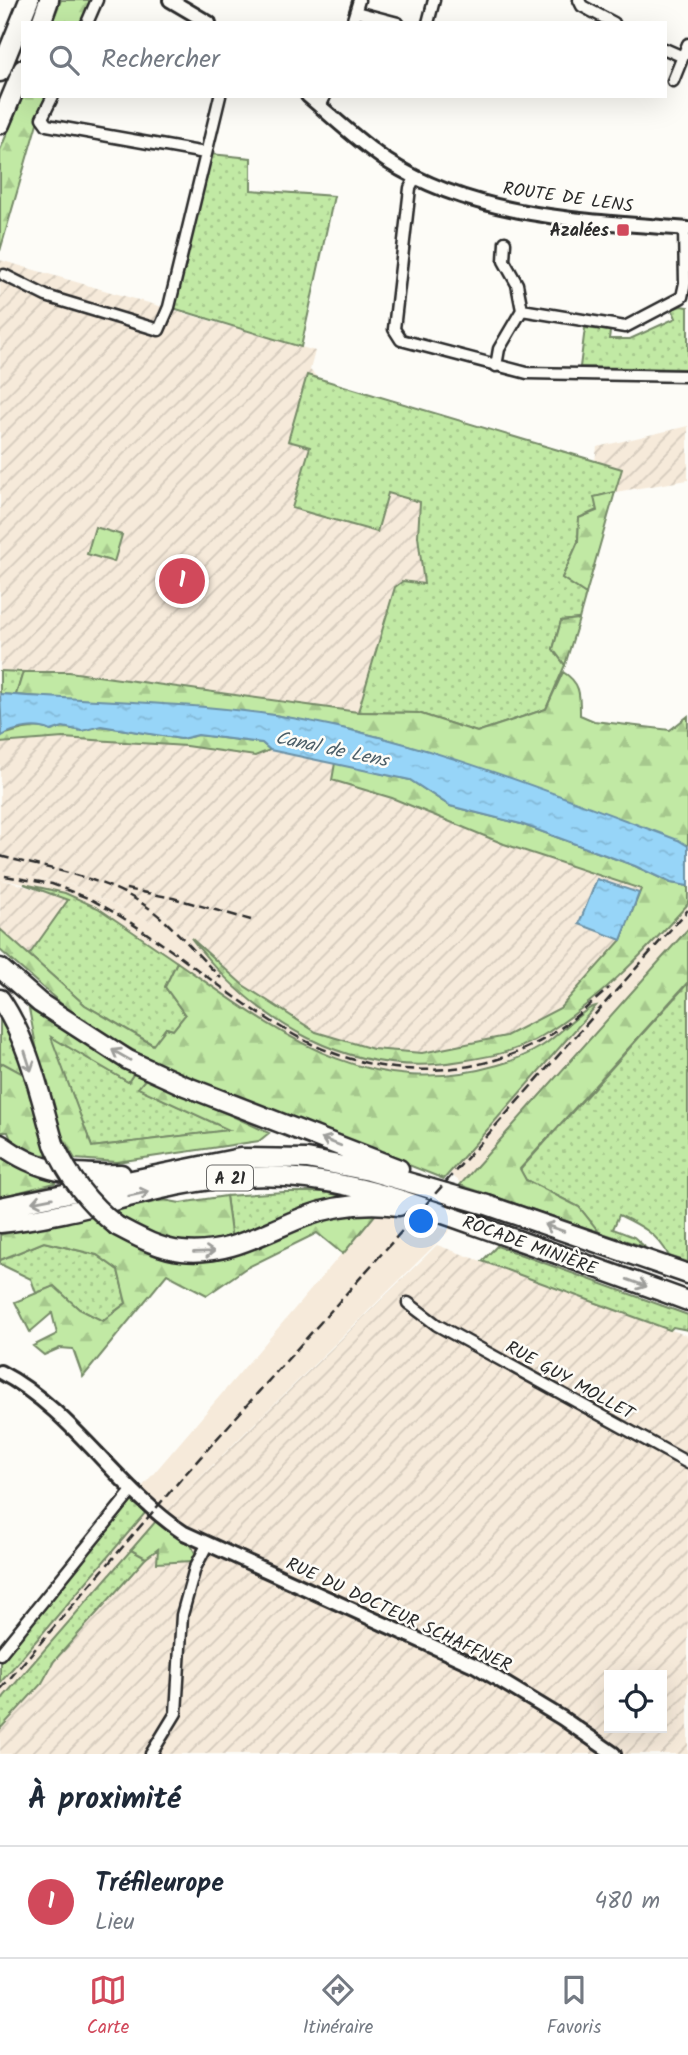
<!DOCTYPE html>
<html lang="fr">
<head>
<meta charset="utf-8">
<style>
  :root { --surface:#fff; --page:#f2f2f3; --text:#1f2937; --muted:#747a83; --line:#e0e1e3; --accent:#d1495b }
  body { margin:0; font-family:Kalam,sans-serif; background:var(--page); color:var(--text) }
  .controls { position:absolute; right:21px; bottom:21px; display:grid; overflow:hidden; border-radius:0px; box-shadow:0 7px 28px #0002 }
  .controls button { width:63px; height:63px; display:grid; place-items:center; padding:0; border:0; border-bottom:2px solid var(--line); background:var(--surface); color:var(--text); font:35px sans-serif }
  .you { position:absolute; left:422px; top:1222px; width:24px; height:24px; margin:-18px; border:5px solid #fff; border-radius:50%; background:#1a73e8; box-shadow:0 0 0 10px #1a73e833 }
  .badge { display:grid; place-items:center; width:46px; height:46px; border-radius:50%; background:var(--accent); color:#fff; font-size:23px; font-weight:700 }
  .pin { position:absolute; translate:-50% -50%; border:4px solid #fff; box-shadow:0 2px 7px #0006 }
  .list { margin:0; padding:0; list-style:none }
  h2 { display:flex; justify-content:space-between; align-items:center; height:91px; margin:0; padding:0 28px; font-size:30px }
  h2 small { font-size:23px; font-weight:400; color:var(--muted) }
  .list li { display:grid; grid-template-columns:46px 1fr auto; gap:21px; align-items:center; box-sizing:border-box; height:112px; padding:0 28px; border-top:2px solid var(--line) }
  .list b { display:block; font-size:26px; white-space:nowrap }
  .list p { margin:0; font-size:23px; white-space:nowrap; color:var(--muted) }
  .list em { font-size:23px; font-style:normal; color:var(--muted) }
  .icon { flex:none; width:38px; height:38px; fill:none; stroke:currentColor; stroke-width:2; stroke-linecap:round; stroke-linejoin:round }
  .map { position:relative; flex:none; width:688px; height:1754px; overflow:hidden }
  .search { position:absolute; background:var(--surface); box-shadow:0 7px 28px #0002; left:21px; right:21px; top:21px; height:77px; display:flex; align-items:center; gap:18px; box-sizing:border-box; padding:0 24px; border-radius:0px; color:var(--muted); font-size:26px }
  .sheet { height:203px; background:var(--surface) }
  nav { display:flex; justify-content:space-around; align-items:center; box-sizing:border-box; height:98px; border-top:2px solid var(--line); background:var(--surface); font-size:19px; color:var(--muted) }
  nav a { display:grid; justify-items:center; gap:4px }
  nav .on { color:var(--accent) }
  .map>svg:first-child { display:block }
  .built { fill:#f6eada }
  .industrial { fill:url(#industrial-furrows); fill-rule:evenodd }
  .grass { fill:url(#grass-dots); stroke:#768a68; stroke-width:2 }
  .forest { fill:url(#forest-firs); stroke:#768a68; stroke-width:2 }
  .water { fill:url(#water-ripples); stroke:#6c91a6; stroke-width:2 }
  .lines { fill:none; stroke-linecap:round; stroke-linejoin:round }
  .minor-casing { stroke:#2b2b2b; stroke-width:15 }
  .tertiary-casing { stroke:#2b2b2b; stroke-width:18 }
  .motorway-casing { stroke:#2b2b2b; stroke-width:23 }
  .minor { stroke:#fdfcf7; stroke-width:10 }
  .tertiary { stroke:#fdfcf7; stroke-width:12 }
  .motorway { stroke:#fdfcf7; stroke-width:18 }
  .rail { stroke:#2b2b2b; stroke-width:2.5; stroke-dasharray:10 5; stroke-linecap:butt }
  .motorway-bridge-casing { stroke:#2b2b2b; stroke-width:23; stroke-linecap:butt }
  .motorway-bridge { stroke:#fdfcf7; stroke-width:18 }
  .oneway { stroke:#9e9e9b }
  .poi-dot { fill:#d1495b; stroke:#fdfcf7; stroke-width:2.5 }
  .labels { text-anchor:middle; stroke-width:5; stroke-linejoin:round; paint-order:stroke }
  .shield { fill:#fdfcf7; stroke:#6a6a68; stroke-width:2 }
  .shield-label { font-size:16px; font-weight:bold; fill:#2b2b2b }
  .street-label { font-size:18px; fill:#2b2b2b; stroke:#fdfcf7 }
  .poi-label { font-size:18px; font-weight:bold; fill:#2b2b2b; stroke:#fdfcf7; text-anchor:end }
  .water-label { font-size:19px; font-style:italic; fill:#4b5e68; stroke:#fdfcf7 }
</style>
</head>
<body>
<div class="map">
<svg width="688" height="1754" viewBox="0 0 688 1754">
  <defs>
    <pattern id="industrial-furrows" width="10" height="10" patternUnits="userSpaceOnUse" patternTransform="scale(1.75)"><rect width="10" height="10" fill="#f6eada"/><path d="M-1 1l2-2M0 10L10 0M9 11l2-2" fill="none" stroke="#d3c9bb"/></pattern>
    <pattern id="grass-dots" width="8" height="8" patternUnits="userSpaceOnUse" patternTransform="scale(1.75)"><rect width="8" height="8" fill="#c1e9a4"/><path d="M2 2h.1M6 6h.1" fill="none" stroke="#a6c88d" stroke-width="1.8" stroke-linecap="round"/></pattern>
    <pattern id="forest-firs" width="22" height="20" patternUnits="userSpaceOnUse" patternTransform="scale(1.75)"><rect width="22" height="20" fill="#c1e9a4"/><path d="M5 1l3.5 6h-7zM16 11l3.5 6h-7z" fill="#a6c88d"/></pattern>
    <pattern id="water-ripples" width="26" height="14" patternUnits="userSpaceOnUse" patternTransform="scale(1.75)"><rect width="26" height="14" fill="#97d5f8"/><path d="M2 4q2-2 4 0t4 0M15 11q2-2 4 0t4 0" fill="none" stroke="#82b7d5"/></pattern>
  </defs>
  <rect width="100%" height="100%" fill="#fdfcf7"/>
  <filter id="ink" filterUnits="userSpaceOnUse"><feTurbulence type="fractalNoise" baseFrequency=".0143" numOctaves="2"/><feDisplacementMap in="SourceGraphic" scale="14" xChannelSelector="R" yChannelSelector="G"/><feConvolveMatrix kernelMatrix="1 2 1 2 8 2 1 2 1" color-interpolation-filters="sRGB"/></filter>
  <g filter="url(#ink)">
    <path class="built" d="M0 870 73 885 151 922 162 912 191 938 214 967 273 1020 314 1042 354 1057 397 1065H439L492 1056 535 1040 570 1017 614 978 647 949 688 904V929L461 1183 449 1173 594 1005 541 1047 498 1065 442 1074 397 1073 353 1066 310 1049 275 1030 98 908 65 893 0 879Z
      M379 1210 450 1230 156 1521 0 1701V1683L145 1513 130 1501Z"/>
    <path class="industrial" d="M0 260 315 351 310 370 319 379 595 461 597 447 688 426V480L615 492 563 672 418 713 358 712 69 672 0 671Z
      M63 738 186 746 255 756 270 750 335 763 333 780 392 798 504 844 641 888 621 940 560 1008 506 1036 422 1053 373 1049 317 1032 286 1015 243 985 162 912 151 922 73 885 0 870V743Z
      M0 879 69 899 29 955 0 929Z
      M437 1245 688 1336V1754H0V1701L156 1521ZM609 1675H662V1728H609Z"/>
    <path class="grass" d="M210 154 251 158V190L334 196 301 347 173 308Z
      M681 306 688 307V369L580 367 585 328 610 331 609 339H630L676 318 672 309Z
      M307 375 622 469 615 492 595 497 597 510 579 518 578 542 562 578 586 594 579 619 561 621 553 649 565 665 546 709 477 732 418 713 358 712 395 587 403 581 424 584 418 536 420 502 388 493 377 532 292 508 310 447 288 441Z
      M0 671 23 672 16 695 0 694Z
      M24 884 65 893 98 908 177 962 165 987 185 1015 173 1030 166 1028 154 1045 85 1005 29 955 68 900Z
      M688 983V1262L669 1256C658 1234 640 1225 619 1215L613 1229 634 1237 645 1247 599 1232 579 1207 526 1180 520 1170Z
      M0 1007 5 1014 38 1109 30 1098 25 1075 0 1065Z
      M50 1036 128 1082 134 1073 147 1077 139 1088 230 1130 92 1147Z
      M284 1192H324L361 1200 232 1241 226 1196Z
      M44 1242 97 1255 118 1270 126 1303 102 1321 79 1309 54 1287 36 1293 31 1279 0 1264V1260Z
      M497 1246 688 1315V1330L673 1327 670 1330 482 1261Z
      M131 1501 146 1512 0 1683V1662Z
      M131 1550 146 1558 54 1661 42 1683 0 1729V1701Z"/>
    <path class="forest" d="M61 0H92L82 23H52Z
      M23 96H49L37 123 0 251V150Z
      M615 492 586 594 562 578 578 542 579 518 597 511 594 497Z
      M95 527 122 535 114 562 87 554Z
      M579 619 565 665 553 649 561 621Z
      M23 672H69L358 712 418 713 477 732 546 709 563 672C581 683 580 695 580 715L594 721 670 730 688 716V846L562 797 407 745 356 731 274 715 16 695Z
      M101 726 181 739 198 735 262 743 270 750 255 756 186 746 63 738 0 743V735C14 733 35 722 51 731L63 727 82 731Z
      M335 763 410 780 450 806 521 824 635 866 671 883 688 886V904C644 953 595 1005 537 1039 515 1052 487 1057 461 1061 351 1080 256 1023 191 938L243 985 316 1032 373 1049 422 1053 506 1036 560 1008 621 940 641 889 504 844 392 798 332 780Z
      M0 929 85 1005 153 1045 166 1028 173 1030 185 1015 165 987 177 962C278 1032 365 1103 498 1065 512 1061 529 1054 542 1046 557 1037 583 1008 596 1006L444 1179 179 1074 121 1044 73 1014 0 950Z
      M688 929V982L520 1169 526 1180 579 1207 599 1232 460 1185Z
      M29 1009 134 1073 128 1082 51 1037 92 1147 229 1130 138 1088 147 1077 269 1133 259 1141 117 1162 75 1159C47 1115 39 1060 29 1009Z
      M3 1063 25 1075 30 1098 38 1109 48 1154C31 1158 13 1149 8 1132H0V1065Z
      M0 1150 55 1177V1183L0 1197Z
      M226 1196 232 1241 176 1244 128 1225 113 1211 164 1200 180 1203Z
      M379 1210 343 1254 317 1233 246 1268 207 1295 167 1274 83 1377 73 1349 60 1348 44 1355 33 1346 57 1334 52 1313 30 1332 15 1302 54 1286 79 1309 103 1321 126 1303 118 1270 97 1255 44 1242 0 1260V1235L90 1213 173 1256 347 1211Z
      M156 1521 191 1545 195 1553 192 1561 157 1563 158 1549 146 1558 131 1550Z"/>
    <path class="water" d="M0 694C91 701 184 702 274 715 413 736 547 791 678 840L688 846V886L671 883 635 866 521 824 450 806 410 780 270 750 262 743 198 735 181 739 101 726 82 731 63 727 51 731C37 724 14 728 2 736Z
      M597 879 639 893 621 940 579 924Z"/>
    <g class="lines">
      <defs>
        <path id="minor" d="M579 0 582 6 614 23
          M356 12 398 23
          M87 23 97 0
          M352 23 359 0
          M428 23 434 0
          M665 49 681 56
          M673 81 688 44
          M53 96 42 118 47 125 205 153
          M320 107 325 96
          M416 177 410 188 394 329 401 340 527 373 688 376
          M4 275 46 296 159 330 169 307 220 96
          M522 310 625 327 682 297 685 283 684 229
          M496 366 499 349 522 310 517 284 504 261 505 242
          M408 1303 437 1325 688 1463
          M0 1654 132 1491
          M151 1754 176 1713 182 1615 195 1568 207 1545"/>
        <path id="tertiary" d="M170 0 209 23
          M308 96C334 118 359 142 387 161 474 218 588 221 688 229
          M0 1372C73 1410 116 1488 184 1533L476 1666 562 1718 614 1754"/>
        <path id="motorway" d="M41 23 49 0
          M0 72 29 0
          M0 124 23 69
          M0 968 40 1003 128 1060 185 1086 399 1169
          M0 999C29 1041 40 1096 54 1144
          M0 1144C41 1174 72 1175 121 1174
          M0 1207 240 1158 307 1159 369 1171 487 1205 688 1274
          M0 1223C81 1216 158 1182 240 1177 327 1171 402 1199 483 1228 551 1252 620 1276 688 1301
          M117 1226C136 1236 159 1249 182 1251 227 1256 263 1233 304 1217 335 1205 367 1202 399 1206"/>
      </defs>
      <use href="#minor" class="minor-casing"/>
      <use href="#tertiary" class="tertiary-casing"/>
      <use href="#motorway" class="motorway-casing"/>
      <use href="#minor" class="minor"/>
      <use href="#tertiary" class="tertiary"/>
      <use href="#motorway" class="motorway"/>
      <path class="rail" d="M0 856C47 869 101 876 143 904 173 924 195 953 221 978
        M5 876 52 884 90 899C161 936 220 992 289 1032 362 1075 455 1084 533 1045 561 1031 585 1009 609 988
        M126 889 173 898 251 920
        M0 1690 181 1479 688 910"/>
      <defs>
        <path id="motorway-bridge" d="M54 1144C69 1178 88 1203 117 1226"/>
      </defs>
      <use href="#motorway-bridge" class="motorway-bridge-casing"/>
      <use href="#motorway-bridge" class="motorway-bridge"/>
    </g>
    <defs><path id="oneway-shaft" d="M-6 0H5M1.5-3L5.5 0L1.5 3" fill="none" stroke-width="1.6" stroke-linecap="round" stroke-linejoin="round" transform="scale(1.75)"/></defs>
    <g class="oneway">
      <use href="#oneway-shaft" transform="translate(121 1055) rotate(-150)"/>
      <use href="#oneway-shaft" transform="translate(28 1061) rotate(72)"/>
      <use href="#oneway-shaft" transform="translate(331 1142) rotate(-159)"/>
      <use href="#oneway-shaft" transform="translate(139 1194) rotate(-12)"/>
      <use href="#oneway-shaft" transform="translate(42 1200) rotate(169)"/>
      <use href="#oneway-shaft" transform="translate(554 1228) rotate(-161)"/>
      <use href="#oneway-shaft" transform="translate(204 1252) rotate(-2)"/>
      <use href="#oneway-shaft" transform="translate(637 1283) rotate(20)"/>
    </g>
  </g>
  <rect class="poi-dot" x="616" y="223" width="14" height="14" rx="3.5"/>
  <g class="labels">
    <rect class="shield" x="207" y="1165.5" width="46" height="25" rx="5"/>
    <g class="shield-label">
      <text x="230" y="1184">A 21</text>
    </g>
    <g class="street-label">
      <text transform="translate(568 197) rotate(8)" y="6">ROUTE DE LENS</text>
      <text transform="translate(530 1245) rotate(20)" y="6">ROCADE MINIÈRE</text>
      <text transform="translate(570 1380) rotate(29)" y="6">RUE GUY MOLLET</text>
      <text transform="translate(399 1614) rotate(25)" y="6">RUE DU DOCTEUR SCHAFFNER</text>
    </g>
    <g class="poi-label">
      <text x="609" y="236">Azalées</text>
    </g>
    <g class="water-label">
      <text transform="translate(332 748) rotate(12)" y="7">Canal de Lens</text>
    </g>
  </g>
</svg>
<div class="controls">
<button><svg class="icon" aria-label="locate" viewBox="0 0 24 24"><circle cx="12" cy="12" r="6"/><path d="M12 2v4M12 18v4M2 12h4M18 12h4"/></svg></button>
</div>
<div class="you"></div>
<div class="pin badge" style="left:182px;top:581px">1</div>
<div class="search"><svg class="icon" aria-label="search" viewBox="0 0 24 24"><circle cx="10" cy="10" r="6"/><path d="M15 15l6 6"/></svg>Rechercher</div>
</div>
<section class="sheet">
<h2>À proximité<small></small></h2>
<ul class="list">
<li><span class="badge">1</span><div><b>Tréfileurope</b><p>Lieu</p></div><em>480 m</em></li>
</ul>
</section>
<nav>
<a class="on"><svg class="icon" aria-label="map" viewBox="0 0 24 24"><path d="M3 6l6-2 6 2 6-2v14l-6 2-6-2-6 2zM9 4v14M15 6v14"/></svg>Carte</a>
<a><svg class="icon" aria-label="directions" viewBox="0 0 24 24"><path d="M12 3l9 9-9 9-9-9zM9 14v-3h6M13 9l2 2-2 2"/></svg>Itinéraire</a>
<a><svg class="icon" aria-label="saved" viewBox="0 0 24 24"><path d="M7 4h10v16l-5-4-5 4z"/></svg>Favoris</a>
</nav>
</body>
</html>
